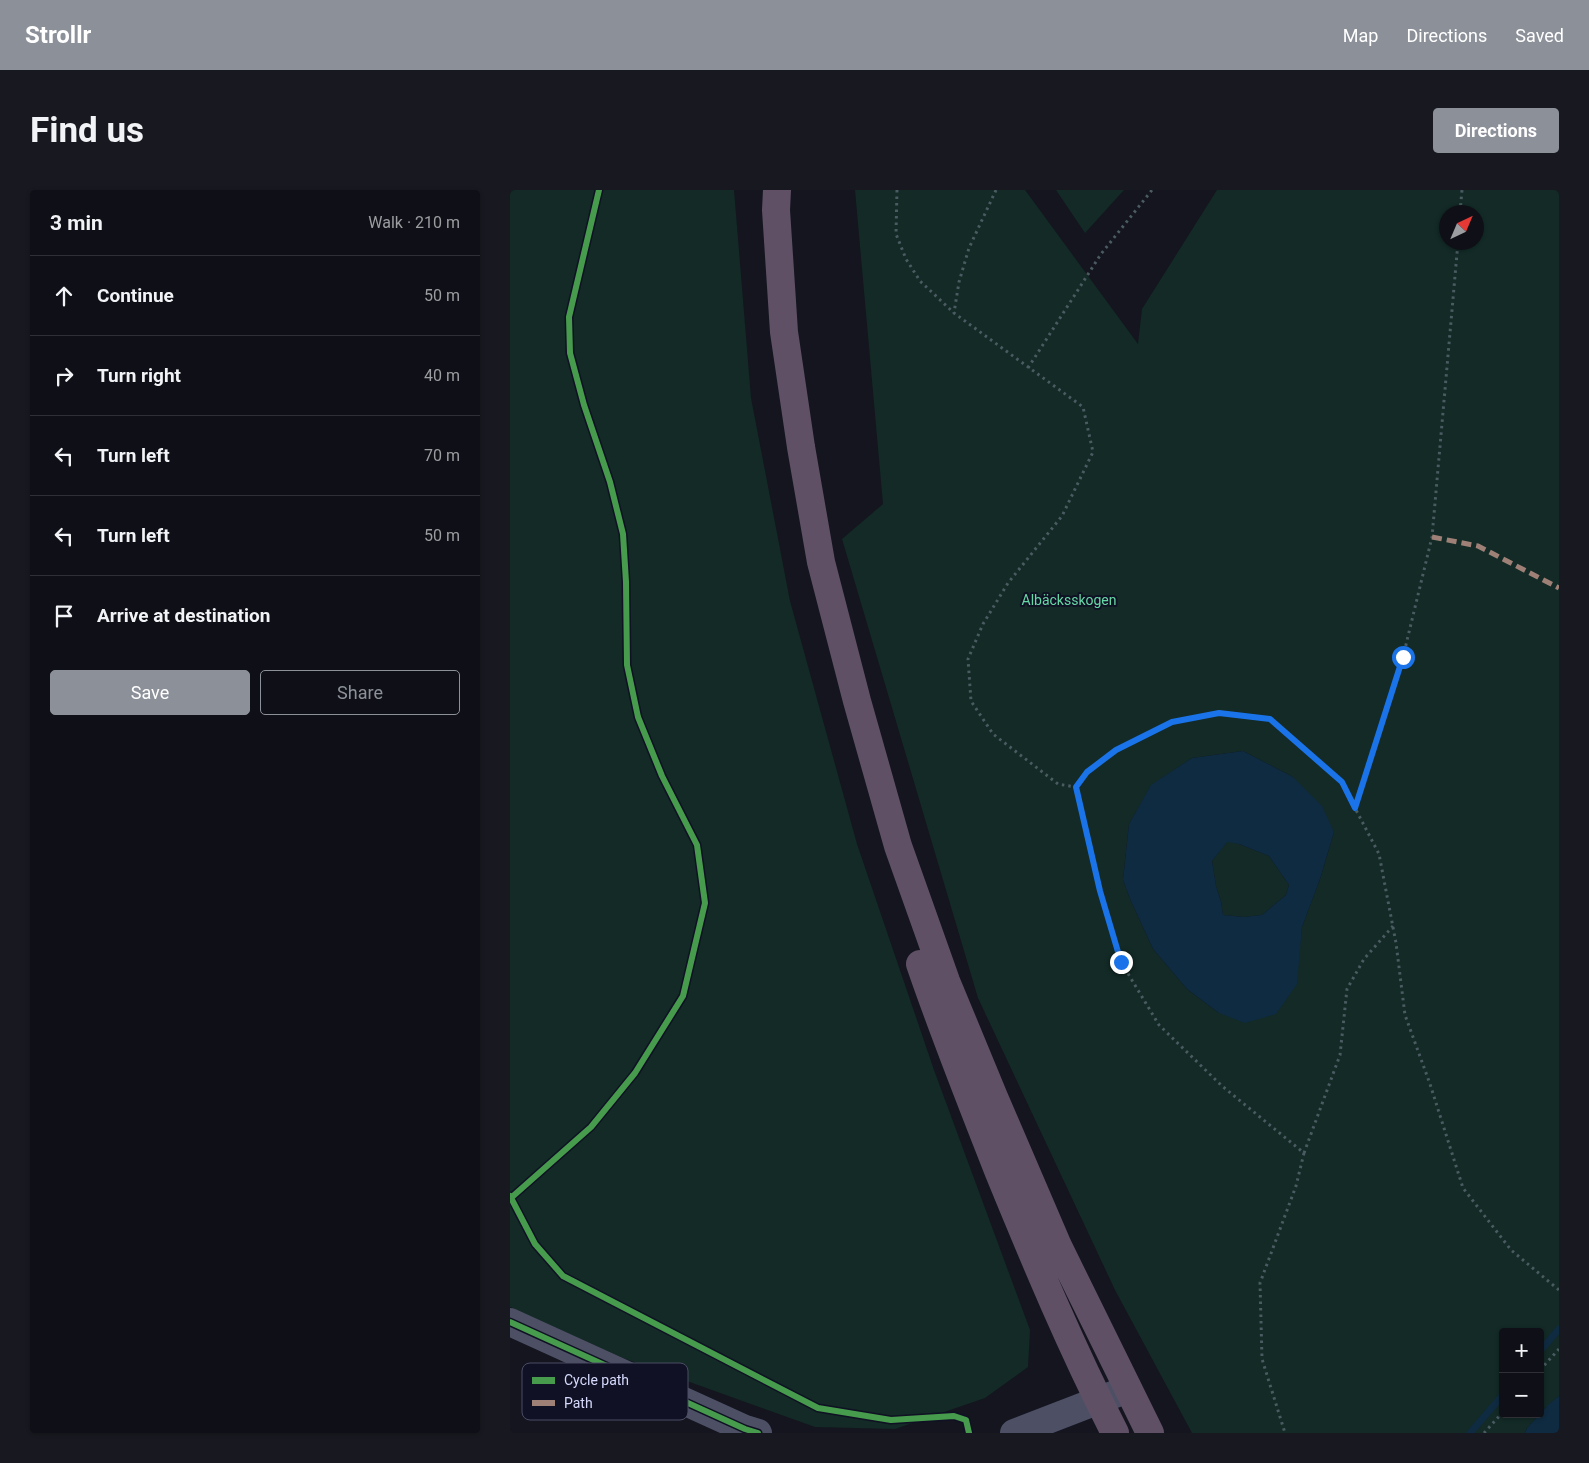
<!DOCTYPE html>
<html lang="en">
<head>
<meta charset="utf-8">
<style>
  :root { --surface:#0f1017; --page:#181920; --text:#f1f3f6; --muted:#9b9da1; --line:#2f3036; --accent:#8c9099 }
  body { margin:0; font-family:Roboto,sans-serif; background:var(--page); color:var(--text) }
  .controls { position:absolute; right:15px; bottom:15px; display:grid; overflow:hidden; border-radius:5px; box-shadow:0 1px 4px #0004 }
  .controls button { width:45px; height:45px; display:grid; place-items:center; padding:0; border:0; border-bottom:1px solid var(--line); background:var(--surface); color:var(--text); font:25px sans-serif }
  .compass { position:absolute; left:929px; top:15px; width:45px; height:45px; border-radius:50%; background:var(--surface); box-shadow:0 1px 4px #0004; rotate:44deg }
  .stop { position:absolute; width:15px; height:15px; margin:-11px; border:4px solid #1a73e8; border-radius:50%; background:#fff }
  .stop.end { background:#1a73e8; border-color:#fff; box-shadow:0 1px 5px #0008 }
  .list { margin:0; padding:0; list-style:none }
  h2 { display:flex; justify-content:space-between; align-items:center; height:65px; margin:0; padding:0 20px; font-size:21px }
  h2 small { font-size:16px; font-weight:400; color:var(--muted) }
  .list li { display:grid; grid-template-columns:32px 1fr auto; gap:15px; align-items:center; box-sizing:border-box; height:80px; padding:0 20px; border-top:1px solid var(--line) }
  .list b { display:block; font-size:19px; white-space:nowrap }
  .list em { font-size:16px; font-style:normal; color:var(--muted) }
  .actions { display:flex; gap:10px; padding:15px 20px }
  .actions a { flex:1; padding:11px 0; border:1px solid var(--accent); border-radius:5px; text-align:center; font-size:18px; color:var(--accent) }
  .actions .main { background:var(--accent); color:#fff }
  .icon { flex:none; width:28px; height:28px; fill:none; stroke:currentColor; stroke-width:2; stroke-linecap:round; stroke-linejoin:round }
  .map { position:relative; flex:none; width:1049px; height:1243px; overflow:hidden; border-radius:5px }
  header { display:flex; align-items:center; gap:30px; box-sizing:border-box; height:70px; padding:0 25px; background:var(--accent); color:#fff }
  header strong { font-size:24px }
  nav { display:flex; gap:28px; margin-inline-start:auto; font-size:18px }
  .intro { display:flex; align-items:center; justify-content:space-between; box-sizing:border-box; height:120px; padding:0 30px }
  h1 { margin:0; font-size:35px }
  .button { padding:12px 22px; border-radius:5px; background:var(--accent); color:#fff; font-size:18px; font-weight:700 }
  main { display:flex; gap:30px; padding:0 30px }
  aside { flex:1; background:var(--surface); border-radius:5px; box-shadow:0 1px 4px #0004 }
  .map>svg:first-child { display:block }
  .green { fill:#132a26; fill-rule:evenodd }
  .water { fill:#0f2b41; fill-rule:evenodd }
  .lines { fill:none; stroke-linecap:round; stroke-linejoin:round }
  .stream { stroke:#0f2b41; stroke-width:7 }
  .path { stroke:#4a5b62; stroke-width:3; stroke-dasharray:2.5 4; stroke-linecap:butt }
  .secondary { stroke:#4d5065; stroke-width:28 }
  .highway { stroke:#5f5066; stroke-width:28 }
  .quiet { stroke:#9e8076; stroke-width:5; stroke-dasharray:10 5; stroke-linecap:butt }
  .cycleway-casing { stroke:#101124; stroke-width:9 }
  .cycleway { stroke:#469c4c; stroke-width:6 }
  .route { stroke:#1a73e8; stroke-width:6 }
  .labels { text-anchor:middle; stroke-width:4; stroke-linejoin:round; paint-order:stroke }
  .park-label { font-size:14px; fill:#66d8a5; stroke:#101124 }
  .key { fill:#101124; stroke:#4b4d65; stroke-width:1 }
  .key-label { font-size:14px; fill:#d5d9fc }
</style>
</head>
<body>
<header>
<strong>Strollr</strong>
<nav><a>Map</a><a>Directions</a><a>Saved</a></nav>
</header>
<div class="intro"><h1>Find us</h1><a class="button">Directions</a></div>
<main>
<aside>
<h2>3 min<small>Walk · 210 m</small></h2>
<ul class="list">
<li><svg class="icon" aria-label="ahead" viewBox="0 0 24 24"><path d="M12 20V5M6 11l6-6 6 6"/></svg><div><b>Continue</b></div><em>50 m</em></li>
<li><svg class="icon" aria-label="right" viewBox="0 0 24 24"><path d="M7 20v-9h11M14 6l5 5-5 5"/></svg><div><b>Turn right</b></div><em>40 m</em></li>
<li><svg class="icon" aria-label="left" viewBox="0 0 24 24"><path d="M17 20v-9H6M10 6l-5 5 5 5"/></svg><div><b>Turn left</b></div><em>70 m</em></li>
<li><svg class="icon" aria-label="left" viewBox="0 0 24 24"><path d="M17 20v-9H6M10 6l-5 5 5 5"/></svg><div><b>Turn left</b></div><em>50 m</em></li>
<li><svg class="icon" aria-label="arrive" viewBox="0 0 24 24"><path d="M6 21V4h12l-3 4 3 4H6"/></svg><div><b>Arrive at destination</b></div></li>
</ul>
<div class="actions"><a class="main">Save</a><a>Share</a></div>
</aside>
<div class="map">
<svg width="1049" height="1243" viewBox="0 0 1049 1243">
  <rect width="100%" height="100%" fill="#14151f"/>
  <path class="green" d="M0 0H224L241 208 280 411 347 654 424 880 520 1140 518 1177 475 1208 385 1239 305 1237 113 1168 0 1117Z
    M345 0H515L628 154 632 119 707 0H1049V1206L1030 1223V1142H993V1224H1030L1017 1238 1015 1243H682L605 1100 468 808 332 349 373 314ZM936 22H966V52H936ZM733 561 783 587 824 642 810 689 792 737 786 794 709 823 677 799 643 759 620 709 613 690 619 634 641 596 682 568Z
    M546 0H614L575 43Z
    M717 651 729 654 759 666 779 695 776 705 752 725 734 727 713 725 711 712 706 696 702 671Z"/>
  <path class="water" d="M733 561 783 587 812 616 824 642 810 689 792 737 787 794 766 824 735 833 709 823 677 799 643 759 620 709 613 690 619 634 641 595 682 568ZM717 652 729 654 759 666 779 695 776 705 752 725 734 727 713 725 711 712 706 696 702 671Z
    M1049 1206V1243H1015L1017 1238 1039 1214Z"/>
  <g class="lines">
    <path class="stream" d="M1030 1161 1049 1139
      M960 1243 993 1205"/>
    <path class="path" d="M387 0 386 44 396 69 410 91 444 123
      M486 0 459 58 449 92 444 123 573 217 583 262 552 326 498 393 473 434 458 469 461 511 483 544 548 594 565 597 590 701 611 772 649 835 712 896 794 963 786 996 750 1093 752 1169 775 1243
      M950 22 952 0
      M518 178 591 64 642 0
      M565 597 577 582 606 560 662 533 709 523 760 529 832 593 869 664 886 753 895 825 920 894 953 998 1001 1060 1049 1100
      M845 617 893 467 922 347 948 52
      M794 963 830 865 837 799 854 769 883 736
      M1030 1180 1049 1159
      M974 1243 993 1222"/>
    <path class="secondary" d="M0 1132 235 1239 248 1243
      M504 1243 618 1199"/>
    <path class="highway" d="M267 0 266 20 274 142 291 257 311 372 347 511 388 656 436 791 484 907 548 1056 640 1243
      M410 774C434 844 462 914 489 983 525 1071 562 1159 605 1243"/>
    <path class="quiet" d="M922 347 968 356 1049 398"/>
    <defs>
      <path id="cycleway" d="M0 1006 25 1054 53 1086 308 1218 381 1230 444 1226 456 1230 459 1243
        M2 1007 81 937 125 883 173 806 195 713 187 655 152 586 128 527 117 475 116 392 113 344 100 292 74 215 60 163 59 127 89 0
        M0 1132 235 1239 248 1243"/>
    </defs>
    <use href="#cycleway" class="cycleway-casing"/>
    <use href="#cycleway" class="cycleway"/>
  </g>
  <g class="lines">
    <path class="route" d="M611 772 590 701 566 597 577 582 606 560 662 532 709 523 760 529 832 592 845 618 893 467"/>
  </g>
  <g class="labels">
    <g class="park-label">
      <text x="559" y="415">Albäcksskogen</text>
    </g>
  </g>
  <rect x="12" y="1173" width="166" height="57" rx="8" class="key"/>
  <rect x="22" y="1187" width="23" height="7" fill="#469c4c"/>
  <rect x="22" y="1210" width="23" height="6" fill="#9e8076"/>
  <g class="key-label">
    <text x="54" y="1195">Cycle path</text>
    <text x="54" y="1218">Path</text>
  </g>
</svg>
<div class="controls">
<button>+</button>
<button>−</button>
</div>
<svg class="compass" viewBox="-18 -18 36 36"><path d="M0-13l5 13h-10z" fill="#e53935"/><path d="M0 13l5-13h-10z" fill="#9b9da1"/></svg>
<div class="stop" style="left:893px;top:467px"></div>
<div class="stop end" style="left:611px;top:772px"></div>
</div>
</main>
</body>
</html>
